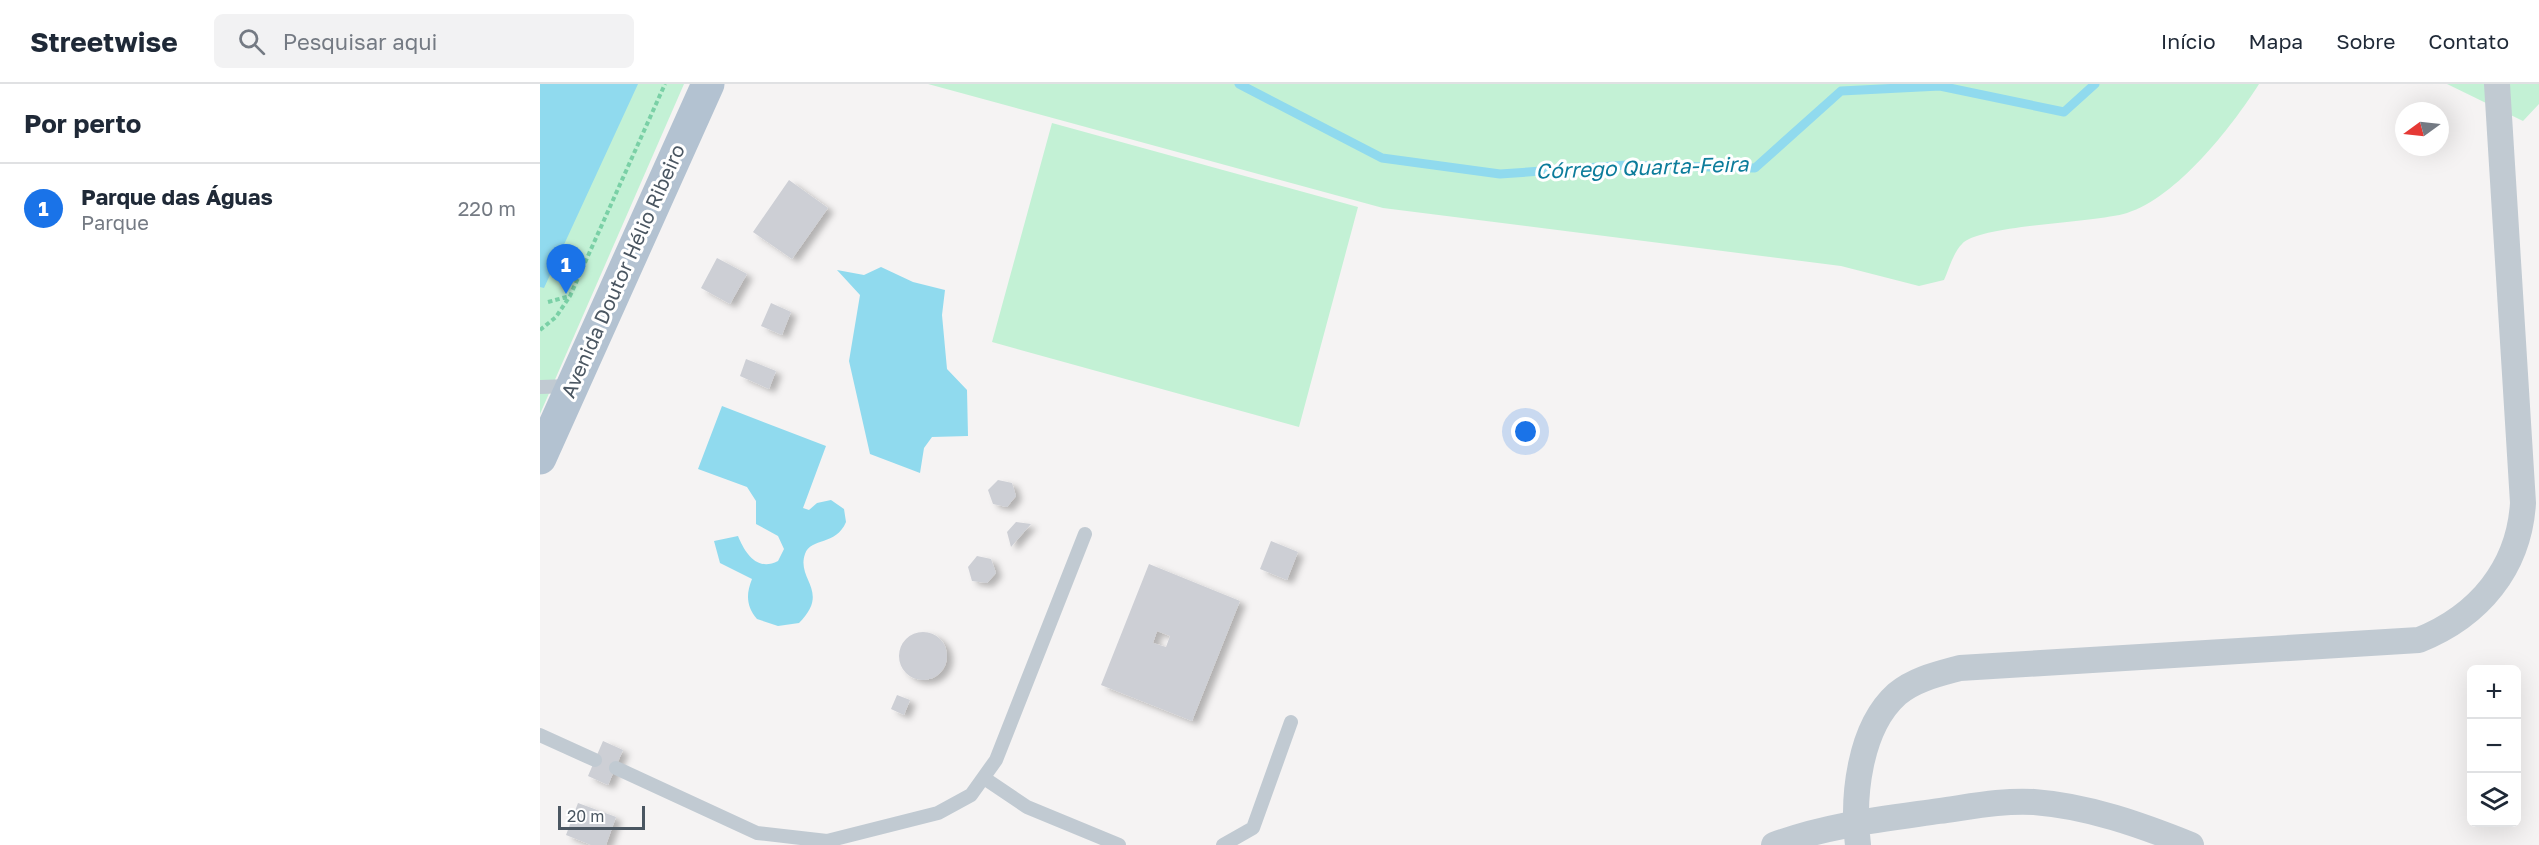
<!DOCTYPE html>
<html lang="pt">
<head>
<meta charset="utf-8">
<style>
  :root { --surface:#fff; --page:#f2f2f3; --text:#1f2937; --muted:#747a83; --line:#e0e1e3; --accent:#1a73e8 }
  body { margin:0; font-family:"Golos Text",sans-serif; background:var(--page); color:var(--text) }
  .controls { position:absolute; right:18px; bottom:18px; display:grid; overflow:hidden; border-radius:9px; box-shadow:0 6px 24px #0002 }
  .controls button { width:54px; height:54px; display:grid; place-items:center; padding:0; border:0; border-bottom:2px solid var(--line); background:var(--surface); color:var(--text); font:30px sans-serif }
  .compass { position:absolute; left:1855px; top:18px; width:54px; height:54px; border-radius:50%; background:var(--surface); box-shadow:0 6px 24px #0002; rotate:255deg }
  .scale { position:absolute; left:18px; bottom:15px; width:87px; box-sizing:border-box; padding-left:6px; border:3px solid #4a5661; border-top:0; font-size:16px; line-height:21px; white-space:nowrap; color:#4a5661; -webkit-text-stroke:4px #fff; paint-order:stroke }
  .you { position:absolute; left:986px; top:348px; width:21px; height:21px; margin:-15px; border:4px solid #fff; border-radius:50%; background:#1a73e8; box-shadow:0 0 0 9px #1a73e833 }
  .badge { display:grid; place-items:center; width:39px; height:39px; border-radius:50%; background:var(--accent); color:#fff; font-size:20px; font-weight:700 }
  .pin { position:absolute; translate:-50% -50px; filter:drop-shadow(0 2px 3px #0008) }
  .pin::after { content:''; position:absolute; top:32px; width:21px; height:18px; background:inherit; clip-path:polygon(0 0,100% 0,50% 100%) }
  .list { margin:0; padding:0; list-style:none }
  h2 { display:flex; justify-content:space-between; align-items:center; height:78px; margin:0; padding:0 24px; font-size:26px }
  h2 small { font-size:20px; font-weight:400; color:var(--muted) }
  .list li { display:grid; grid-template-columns:39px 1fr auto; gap:18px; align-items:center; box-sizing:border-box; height:90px; padding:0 24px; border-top:2px solid var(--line) }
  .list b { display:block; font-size:22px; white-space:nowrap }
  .list p { margin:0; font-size:20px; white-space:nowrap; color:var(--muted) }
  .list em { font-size:20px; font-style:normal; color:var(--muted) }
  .icon { flex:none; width:33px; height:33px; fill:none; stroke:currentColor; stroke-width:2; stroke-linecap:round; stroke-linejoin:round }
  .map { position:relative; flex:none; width:1999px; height:761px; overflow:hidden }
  header { display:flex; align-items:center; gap:36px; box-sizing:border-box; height:84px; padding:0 30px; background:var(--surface); border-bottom:2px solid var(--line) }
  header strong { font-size:28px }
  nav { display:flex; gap:33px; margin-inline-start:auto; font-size:21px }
  .search { width:420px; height:54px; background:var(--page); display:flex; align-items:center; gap:15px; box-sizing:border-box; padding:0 21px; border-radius:9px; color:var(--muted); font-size:22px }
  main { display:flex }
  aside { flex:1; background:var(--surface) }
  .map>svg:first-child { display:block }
  .green { fill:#c3f1d5 }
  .water { fill:#90daee }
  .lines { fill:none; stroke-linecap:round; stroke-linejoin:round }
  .stream { stroke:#90daee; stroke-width:9 }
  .building { fill:#cdcfd5; fill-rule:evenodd; filter:url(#shadow) }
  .path { stroke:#7ad0a6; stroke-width:4; stroke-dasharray:4.5 3; stroke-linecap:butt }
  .lane { stroke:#c1cad2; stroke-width:14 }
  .street { stroke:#c1cad2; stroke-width:26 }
  .primary { stroke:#b3c2d1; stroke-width:33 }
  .labels { text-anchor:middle; stroke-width:6; stroke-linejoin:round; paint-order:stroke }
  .street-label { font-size:20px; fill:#4a5661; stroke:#fff }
  .water-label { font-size:21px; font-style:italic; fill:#0c7c9b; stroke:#fff }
</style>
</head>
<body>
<header>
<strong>Streetwise</strong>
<div class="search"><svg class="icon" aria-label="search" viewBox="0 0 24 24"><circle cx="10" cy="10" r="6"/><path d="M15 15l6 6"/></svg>Pesquisar aqui</div>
<nav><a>Início</a><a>Mapa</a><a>Sobre</a><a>Contato</a></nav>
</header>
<main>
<aside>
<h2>Por perto<small></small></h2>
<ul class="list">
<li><span class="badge">1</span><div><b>Parque das Águas</b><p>Parque</p></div><em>220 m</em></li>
</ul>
</aside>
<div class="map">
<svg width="1999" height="761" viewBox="0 0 1999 761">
  <defs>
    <filter id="shadow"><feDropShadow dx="6" dy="4" stdDeviation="3" flood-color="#0004"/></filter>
  </defs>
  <rect width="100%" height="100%" fill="#f5f3f3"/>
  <path class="green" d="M0 0H144L0 330Z
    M388 0H1719C1691 44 1637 113 1587 129 1554 139 1438 141 1422 160 1413 169 1409 185 1404 196L1379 202 1301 182 843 124Z
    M1907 0H1999V20L1983 37Z
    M512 39 818 123 759 343 452 258Z"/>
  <path class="water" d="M0 0H98L4 204 0 203Z
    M341 183 373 198 405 206 402 231 407 285 427 306 428 352 392 353 384 364 380 389 330 370 309 277 320 211 297 186 324 191Z
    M182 322 286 362 263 424 269 426 277 419 291 416 304 425 306 438C296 462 271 453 265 470 256 496 291 507 259 539L238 542 217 535C206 522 206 510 212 495L180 479 174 457 198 452C205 469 217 488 238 477L244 465 238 452 216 440V417L207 403 158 385Z"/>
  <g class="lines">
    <path class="stream" d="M699 0 842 74 960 90 1087 81 1215 84 1301 7 1400 2 1524 28 1555 0"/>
  </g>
  <path class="building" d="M249 96 288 124 252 175 213 148Z
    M177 174 207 190 190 220 161 204Z
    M231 219 251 228 242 251 221 242Z
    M206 275 236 287 229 305 200 292Z
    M458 396 472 399 476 412 467 423 453 420 448 406Z
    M476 438 491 440 471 463 467 448Z
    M731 457 758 468 747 496 720 485Z
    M437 472 451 475 456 489 447 499 432 497 428 483Z
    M609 480 700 517 652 637 561 601ZM617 547 630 552 626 563 613 559Z
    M359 572a24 24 0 1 1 48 0a24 24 0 1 1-48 0Z
    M357 611 370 616 364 631 351 625Z
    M63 657 83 666 68 701 48 692Z
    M38 719 76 733 66 761H51L26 751Z"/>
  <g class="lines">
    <path class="path" d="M8 218 30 212
      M0 246 16 233 30 212 125 0"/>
    <path class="lane" d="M0 303 30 302
      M0 651 55 676
      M76 684 217 749 287 757 398 729 431 711 456 676 545 450
      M444 694 487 723 579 761
      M683 761 713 744 751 638"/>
    <path class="street" d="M1234 761C1287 741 1343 735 1399 727 1429 723 1463 716 1494 718 1548 722 1601 741 1651 761
      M1318 761C1312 714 1319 644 1357 610 1375 595 1398 590 1420 584L1879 556C1939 532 1979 484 1983 419L1957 0"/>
    <path class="primary" d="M0 374 168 0"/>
  </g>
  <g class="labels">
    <g class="street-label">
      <text transform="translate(83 187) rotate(-66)" y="7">Avenida Doutor Hélio Ribeiro</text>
    </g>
    <g class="water-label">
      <text transform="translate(1102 84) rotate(-2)" y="7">Córrego Quarta-Feira</text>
    </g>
  </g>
</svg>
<div class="controls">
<button>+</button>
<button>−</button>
<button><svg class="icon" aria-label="layers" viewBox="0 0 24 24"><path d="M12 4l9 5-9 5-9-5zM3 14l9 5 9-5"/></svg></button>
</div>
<svg class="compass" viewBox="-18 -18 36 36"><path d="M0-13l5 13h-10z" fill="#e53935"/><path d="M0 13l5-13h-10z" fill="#747a83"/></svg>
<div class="scale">20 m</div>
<div class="you"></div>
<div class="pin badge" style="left:26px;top:210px">1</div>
</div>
</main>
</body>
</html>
